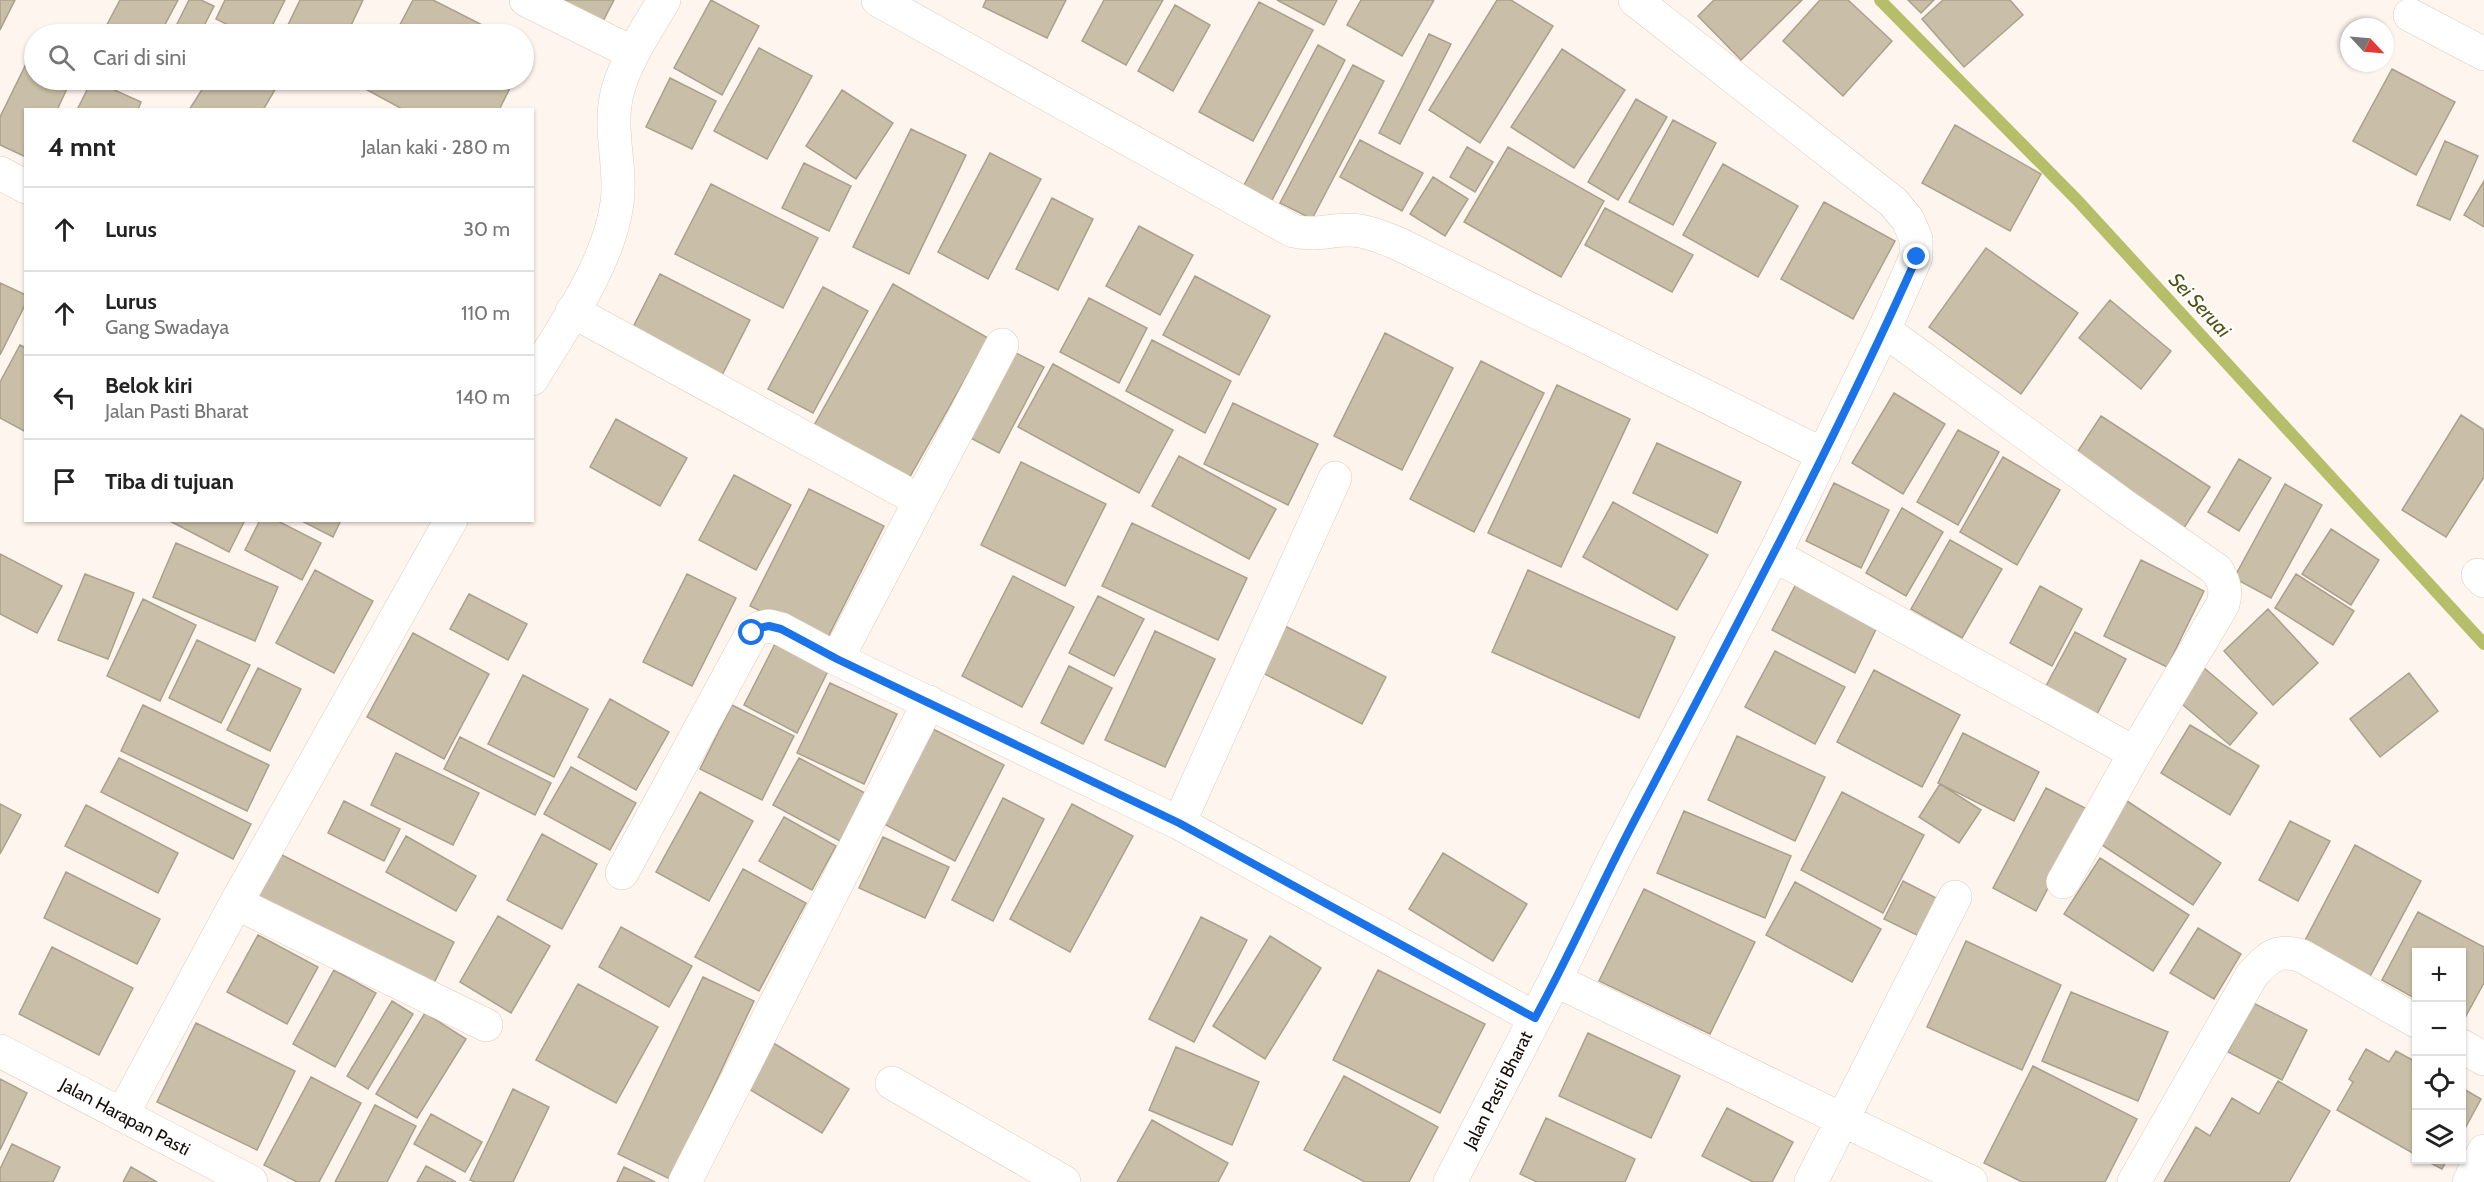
<!DOCTYPE html>
<html lang="id">
<head>
<meta charset="utf-8">
<style>
  :root { --surface:#fff; --page:#f2f2f2; --text:#222; --muted:#767676; --line:#e0e0e0 }
  body { margin:0; font-family:Cabin,sans-serif; background:var(--page); color:var(--text) }
  .controls { position:absolute; right:18px; bottom:18px; display:grid; overflow:hidden; border-radius:0px; box-shadow:0 2px 4px #0004 }
  .controls button { width:54px; height:54px; display:grid; place-items:center; padding:0; border:0; border-bottom:2px solid var(--line); background:var(--surface); color:var(--text); font:30px sans-serif }
  .compass { position:absolute; left:2340px; top:18px; width:54px; height:54px; border-radius:50%; background:var(--surface); box-shadow:0 2px 4px #0004; rotate:116deg }
  .stop { position:absolute; width:18px; height:18px; margin:-14px; border:4px solid #1a73e8; border-radius:50%; background:#fff }
  .stop.end { background:#1a73e8; border-color:#fff; box-shadow:0 2px 6px #0008 }
  .list { margin:0; padding:0; list-style:none }
  h2 { display:flex; justify-content:space-between; align-items:center; height:78px; margin:0; padding:0 24px; font-size:26px }
  h2 small { font-size:20px; font-weight:400; color:var(--muted) }
  .list li { display:grid; grid-template-columns:39px 1fr auto; gap:18px; align-items:center; box-sizing:border-box; height:84px; padding:0 24px; border-top:2px solid var(--line) }
  .list b { display:block; font-size:22px; white-space:nowrap }
  .list p { margin:0; font-size:20px; white-space:nowrap; color:var(--muted) }
  .list em { font-size:20px; font-style:normal; color:var(--muted) }
  .icon { flex:none; width:33px; height:33px; fill:none; stroke:currentColor; stroke-width:2; stroke-linecap:round; stroke-linejoin:round }
  .map { position:relative; flex:none; width:2484px; height:1182px; overflow:hidden }
  .search { position:absolute; background:var(--surface); box-shadow:0 2px 4px #0004; left:24px; top:24px; width:510px; height:66px; display:flex; align-items:center; gap:15px; box-sizing:border-box; padding:0 21px; border-radius:33px; color:var(--muted); font-size:22px }
  .panel { position:absolute; background:var(--surface); box-shadow:0 2px 4px #0004; left:24px; top:108px; width:510px; height:414px; border-radius:0px }
  .map>svg:first-child { display:block }
  .lines { fill:none; stroke-linecap:round; stroke-linejoin:round }
  .stream { stroke:#b6be6a; stroke-width:12 }
  .building { fill:#c9bfa8; stroke:#aba18b; stroke-width:1.5 }
  .minor-casing { stroke:#e0cbba; stroke-width:34 }
  .minor { stroke:#fff; stroke-width:33 }
  .route { stroke:#1a73e8; stroke-width:8 }
  .labels { text-anchor:middle; stroke-width:4.5; stroke-linejoin:round; paint-order:stroke }
  .street-label { font-size:18px; fill:#150e08; stroke:#fff }
  .water-label { font-size:20px; font-style:italic; fill:#4e5314; stroke:#fff }
</style>
</head>
<body>
<div class="map">
<svg width="2484" height="1182" viewBox="0 0 2484 1182">
  <rect width="100%" height="100%" fill="#fef5ee"/>
  <g class="lines">
    <path class="stream" d="M1880 0 2078 201 2484 644"/>
  </g>
  <path class="building" d="M0 0H15L0 30Z
    M120 0H178L160 34H102Z
    M189 0H201L214 6 200 34H172Z
    M225 0H285L268 34H246L216 19Z
    M300 0H363L347 34H308L288 25Z
    M413 0H433L500 34H395Z
    M547 0H614L600 27Z
    M711 0 759 26 722 95 674 68Z
    M986 0H1066L1047 38 983 7Z
    M1104 0H1163L1126 65 1082 41Z
    M1277 0H1337L1324 25Z
    M1361 0H1434L1402 56 1347 25Z
    M1497 0H1511L1553 26 1480 143 1429 110Z
    M1714 0H1802L1741 60 1698 16Z
    M1820 0H1848L1892 41 1843 96 1783 41Z
    M1908 0H1934L1921 13Z
    M1943 0H2010L2023 15 1964 67 1922 19Z
    M1259 2 1313 30 1253 141 1199 112Z
    M1175 5 1210 25 1173 91 1138 71Z
    M1429 34 1451 44 1400 144 1379 133Z
    M1318 45 1345 60 1270 204 1242 189Z
    M759 48 812 76 767 159 714 131Z
    M1562 49 1625 90 1574 168 1511 127Z
    M28 60 34 63V80H71L57 110H26V157L0 145V117Z
    M1353 65 1384 81 1312 219 1280 203Z
    M2392 69 2455 102 2416 175 2353 141Z
    M670 78 716 101 692 149 646 127Z
    M92 80 141 102 138 110H77Z
    M208 80H263L276 88 263 110H189Z
    M372 80H514L499 110H404L367 90Z
    M842 90 893 123 856 179 806 146Z
    M1636 99 1667 117 1618 200 1588 182Z
    M1673 120 1716 143 1673 225 1629 202Z
    M1955 125 2041 174 2010 231 1922 183Z
    M911 129 966 155 909 274 853 247Z
    M1360 140 1423 173 1402 211 1340 177Z
    M2445 141 2478 156 2450 220 2417 205Z
    M1467 147 1493 162 1475 192 1450 177Z
    M1508 147 1604 201 1561 277 1464 222Z
    M990 153 1041 179 988 279 938 252Z
    M804 163 851 186 829 231 782 208Z
    M1723 164 1798 206 1758 277 1683 235Z
    M1433 177 1468 199 1445 236 1410 214Z
    M2484 181V227L2464 215Z
    M711 184 818 238 783 308 675 254Z
    M1052 198 1093 219 1058 290 1016 269Z
    M1824 202 1895 241 1853 319 1781 279Z
    M1605 208 1693 255 1672 292 1585 245Z
    M1139 226 1193 255 1160 315 1106 286Z
    M1986 248 2078 313 2021 394 1929 327Z
    M660 274 750 320 717 385 627 339Z
    M1195 276 1270 316 1239 375 1163 335Z
    M0 283 26 295V303L0 355Z
    M893 284 988 338 907 482 812 429Z
    M823 287 868 311 813 413 768 389Z
    M1089 298 1147 328 1119 383 1060 352Z
    M2110 300 2171 351 2141 389 2079 338Z
    M1385 333 1453 368 1402 470 1334 436Z
    M1152 340 1231 381 1205 433 1126 391Z
    M20 345 26 348V432L0 418V382Z
    M1008 349 1044 367 999 453 963 434Z
    M1481 361 1544 393 1474 532 1410 499Z
    M1053 364 1173 430 1139 493 1018 427Z
    M1557 385 1630 419 1561 567 1488 533Z
    M1894 393 1945 424 1903 494 1852 463Z
    M1233 403 1318 444 1288 505 1204 464Z
    M2461 415 2484 430V477L2446 537 2402 510Z
    M2101 416 2210 487 2184 528 2074 457Z
    M616 419 687 458 660 506 590 467Z
    M1958 430 1999 452 1958 525 1917 502Z
    M1657 443 1741 482 1717 533 1633 493Z
    M1179 456 1276 509 1249 559 1152 506Z
    M2003 457 2060 490 2017 565 1960 532Z
    M2239 459 2271 478 2239 531 2208 512Z
    M1021 462 1106 504 1065 586 981 545Z
    M734 475 791 505 756 570 699 540Z
    M1834 483 1889 510 1861 568 1806 541Z
    M2285 484 2322 505 2271 598 2234 578Z
    M809 489 884 526 825 643 750 606Z
    M1613 502 1708 555 1677 610 1583 557Z
    M1902 508 1943 532 1906 596 1866 573Z
    M168 520H245L229 552Z
    M260 520H276L321 543 302 580 245 550Z
    M300 520H341L333 537Z
    M1132 523 1247 578 1218 640 1102 586Z
    M2331 529 2379 560 2351 605 2302 574Z
    M1950 540 2002 569 1962 638 1911 609Z
    M176 543 278 587 255 641 153 597Z
    M0 554 62 586 37 633 0 614Z
    M2141 560 2204 591 2167 667 2104 636Z
    M315 570 373 601 334 673 276 643Z
    M1528 570 1675 637 1639 718 1492 652Z
    M85 574 134 593 108 659 58 640Z
    M687 574 736 598 692 686 643 662Z
    M2296 574 2354 611 2333 645 2275 608Z
    M1013 576 1074 607 1022 707 962 676Z
    M1796 584 1878 625 1855 673 1772 630Z
    M2040 586 2082 609 2052 666 2010 643Z
    M469 594 527 624 508 660 450 629Z
    M1098 596 1144 619 1114 676 1069 653Z
    M143 599 196 625 160 701 107 676Z
    M2268 609 2318 663 2273 705 2224 651Z
    M1279 623 1386 677 1362 724 1255 669Z
    M1155 631 1215 659 1165 767 1105 740Z
    M2075 632 2126 659 2097 714 2046 686Z
    M413 633 489 674 444 759 367 717Z
    M197 640 250 665 221 723 169 698Z
    M775 644 828 671 797 733 744 705Z
    M1775 651 1845 687 1815 744 1745 707Z
    M1069 666 1112 688 1083 744 1041 723Z
    M2203 667 2257 713 2230 745 2176 699Z
    M258 668 301 689 270 751 227 730Z
    M1874 670 1960 715 1922 787 1837 742Z
    M2409 673 2438 711 2380 757 2350 719Z
    M523 675 588 709 554 777 488 744Z
    M830 683 897 714 864 784 797 753Z
    M610 699 669 732 636 790 578 757Z
    M143 705 269 765 247 811 121 751Z
    M732 705 794 736 762 800 700 769Z
    M2190 725 2259 766 2230 815 2161 773Z
    M931 728 1004 765 955 861 882 823Z
    M1963 733 2039 772 2014 821 1938 783Z
    M1737 736 1825 777 1795 841 1708 800Z
    M460 737 551 783 535 815 444 769Z
    M396 753 479 793 453 845 371 805Z
    M119 758 251 824 233 859 101 792Z
    M799 758 865 793 840 841 773 805Z
    M571 767 636 803 610 850 544 814Z
    M1940 784 1981 810 1959 843 1919 817Z
    M2046 788 2089 810 2036 911 1993 888Z
    M700 792 753 821 709 901 656 872Z
    M1842 792 1924 835 1883 913 1801 870Z
    M1003 798 1044 819 993 921 952 900Z
    M344 801 400 829 384 861 328 833Z
    M2127 801 2221 863 2193 905 2099 843Z
    M0 804 21 815 0 854Z
    M1072 804 1133 836 1070 952 1010 919Z
    M86 805 178 853 158 893 65 846Z
    M1684 811 1791 856 1765 918 1657 873Z
    M784 817 836 846 812 890 759 861Z
    M2290 821 2330 841 2298 901 2259 880Z
    M542 834 597 864 562 929 507 900Z
    M406 836 476 876 456 911 386 872Z
    M883 837 949 867 925 918 859 888Z
    M2355 845 2421 881 2367 982 2301 948Z
    M278 853 454 942 433 985 257 897Z
    M1443 853 1527 904 1493 961 1409 909Z
    M2100 858 2189 915 2153 971 2064 914Z
    M743 869 806 903 759 991 695 957Z
    M66 872 160 919 137 964 44 918Z
    M1903 881 1946 903 1927 940 1884 919Z
    M1795 882 1881 929 1852 982 1766 935Z
    M1644 889 1755 942 1710 1034 1599 981Z
    M2418 912 2484 947V983L2462 1023V952H2416V999L2382 980Z
    M498 916 550 946 511 1013 460 982Z
    M1201 917 1247 940 1194 1042 1149 1019Z
    M621 927 692 966 669 1007 599 967Z
    M2198 928 2241 954 2214 999 2170 973Z
    M258 935 318 967 287 1024 227 992Z
    M1270 936 1321 968 1265 1059 1213 1026Z
    M1966 941 2061 985 2022 1070 1927 1027Z
    M52 947 133 988 99 1055 19 1014Z
    M334 970 376 993 335 1067 293 1044Z
    M1378 970 1485 1024 1440 1113 1333 1060Z
    M703 977 754 1001 670 1179 618 1154Z
    M578 984 658 1027 616 1103 536 1060Z
    M2071 992 2168 1032 2138 1101 2042 1061Z
    M392 1001 413 1014 368 1089 347 1076Z
    M2253 1003 2307 1030 2282 1080 2228 1052Z
    M425 1013 466 1039 417 1118 376 1094Z
    M196 1023 295 1071 257 1150 157 1102Z
    M1588 1033 1680 1076 1651 1138 1559 1096Z
    M770 1041 849 1089 822 1133 744 1086Z
    M1176 1047 1259 1082 1232 1145 1149 1110Z
    M2366 1049 2389 1062 2396 1051 2416 1062V1155L2337 1110 2353 1082 2349 1079Z
    M2033 1066 2137 1119 2105 1182H2022L1984 1163Z
    M1344 1076 1438 1127 1409 1182H1365L1304 1150Z
    M311 1077 361 1103 319 1182H297L264 1165Z
    M0 1079 27 1093 0 1150Z
    M2278 1081 2330 1111 2289 1182H2164L2196 1127 2210 1136 2232 1098 2259 1114Z
    M2462 1088 2481 1099 2462 1134Z
    M513 1089 549 1107 513 1182H475L470 1180Z
    M375 1105 416 1126 387 1182H335Z
    M1727 1108 1793 1142 1772 1182H1753L1702 1156Z
    M431 1114 482 1142 465 1172 414 1144Z
    M1546 1118 1635 1159 1625 1182H1537L1520 1174Z
    M1152 1120 1228 1163 1218 1182H1117Z
    M12 1144 60 1167 53 1182H0V1169Z
    M2425 1160H2447L2442 1169Z
    M426 1166 456 1182H417Z
    M131 1167 157 1182H123Z
    M624 1167 655 1182H617Z"/>
  <g class="lines">
    <defs>
      <path id="minor" d="M526 0 633 53
        M878 0 1293 231C1316 236 1328 230 1349 230 1366 230 1384 238 1399 244L1824 455
        M2410 15 2484 54
        M0 173 26 187
        M572 311 919 500
        M1884 330 2126 507 2217 570C2224 582 2227 590 2223 604L2135 753 2063 882
        M532 379C563 327 609 264 617 203 622 169 609 133 616 98 622 66 647 29 664 0
        M1774 555 2135 753
        M2478 575 2484 581
        M837 659 1002 345
        M1179 823 1335 478
        M622 873 752 633 759 628 769 626 781 629 837 659 1179 823 1535 1018
        M236 903 486 1025
        M1555 980 1971 1182
        M2462 1046 2484 1059
        M0 1051 251 1182
        M892 1083 1064 1182
        M122 1115 236 903 451 520
        M685 1182 929 702
        M1450 1182 1555 980 1614 859 1774 555 1884 330 1916 257V239L1908 220 1893 202 1635 0
        M1811 1182 1955 897
        M2134 1182 2252 975C2269 957 2276 948 2302 956L2416 1021
        M2469 1182 2484 1151"/>
    </defs>
    <use href="#minor" class="minor-casing"/>
    <use href="#minor" class="minor"/>
  </g>
  <g class="lines">
    <path class="route" d="M752 633 759 628 769 626 781 629 837 659 1179 823 1535 1018C1573 949 1604 877 1641 808 1736 626 1833 445 1917 257"/>
  </g>
  <g class="labels">
    <g class="street-label">
      <text transform="translate(1498 1090) rotate(-63)" y="6">Jalan Pasti Bharat</text>
      <text transform="translate(125 1117) rotate(28)" y="6">Jalan Harapan Pasti</text>
    </g>
    <g class="water-label">
      <text transform="translate(2200 305) rotate(47)" y="7">Sei Seruai</text>
    </g>
  </g>
</svg>
<div class="controls">
<button>+</button>
<button>−</button>
<button><svg class="icon" aria-label="locate" viewBox="0 0 24 24"><circle cx="12" cy="12" r="6"/><path d="M12 2v4M12 18v4M2 12h4M18 12h4"/></svg></button>
<button><svg class="icon" aria-label="layers" viewBox="0 0 24 24"><path d="M12 4l9 5-9 5-9-5zM3 14l9 5 9-5"/></svg></button>
</div>
<svg class="compass" viewBox="-18 -18 36 36"><path d="M0-13l5 13h-10z" fill="#e53935"/><path d="M0 13l5-13h-10z" fill="#767676"/></svg>
<div class="stop" style="left:752px;top:633px"></div>
<div class="stop end" style="left:1917px;top:257px"></div>
<div class="search"><svg class="icon" aria-label="search" viewBox="0 0 24 24"><circle cx="10" cy="10" r="6"/><path d="M15 15l6 6"/></svg>Cari di sini</div>
<section class="panel">
<h2>4 mnt<small>Jalan kaki · 280 m</small></h2>
<ul class="list">
<li><svg class="icon" aria-label="ahead" viewBox="0 0 24 24"><path d="M12 20V5M6 11l6-6 6 6"/></svg><div><b>Lurus</b></div><em>30 m</em></li>
<li><svg class="icon" aria-label="ahead" viewBox="0 0 24 24"><path d="M12 20V5M6 11l6-6 6 6"/></svg><div><b>Lurus</b><p>Gang Swadaya</p></div><em>110 m</em></li>
<li><svg class="icon" aria-label="left" viewBox="0 0 24 24"><path d="M17 20v-9H6M10 6l-5 5 5 5"/></svg><div><b>Belok kiri</b><p>Jalan Pasti Bharat</p></div><em>140 m</em></li>
<li><svg class="icon" aria-label="arrive" viewBox="0 0 24 24"><path d="M6 21V4h12l-3 4 3 4H6"/></svg><div><b>Tiba di tujuan</b></div></li>
</ul>
</section>
</div>
</body>
</html>
